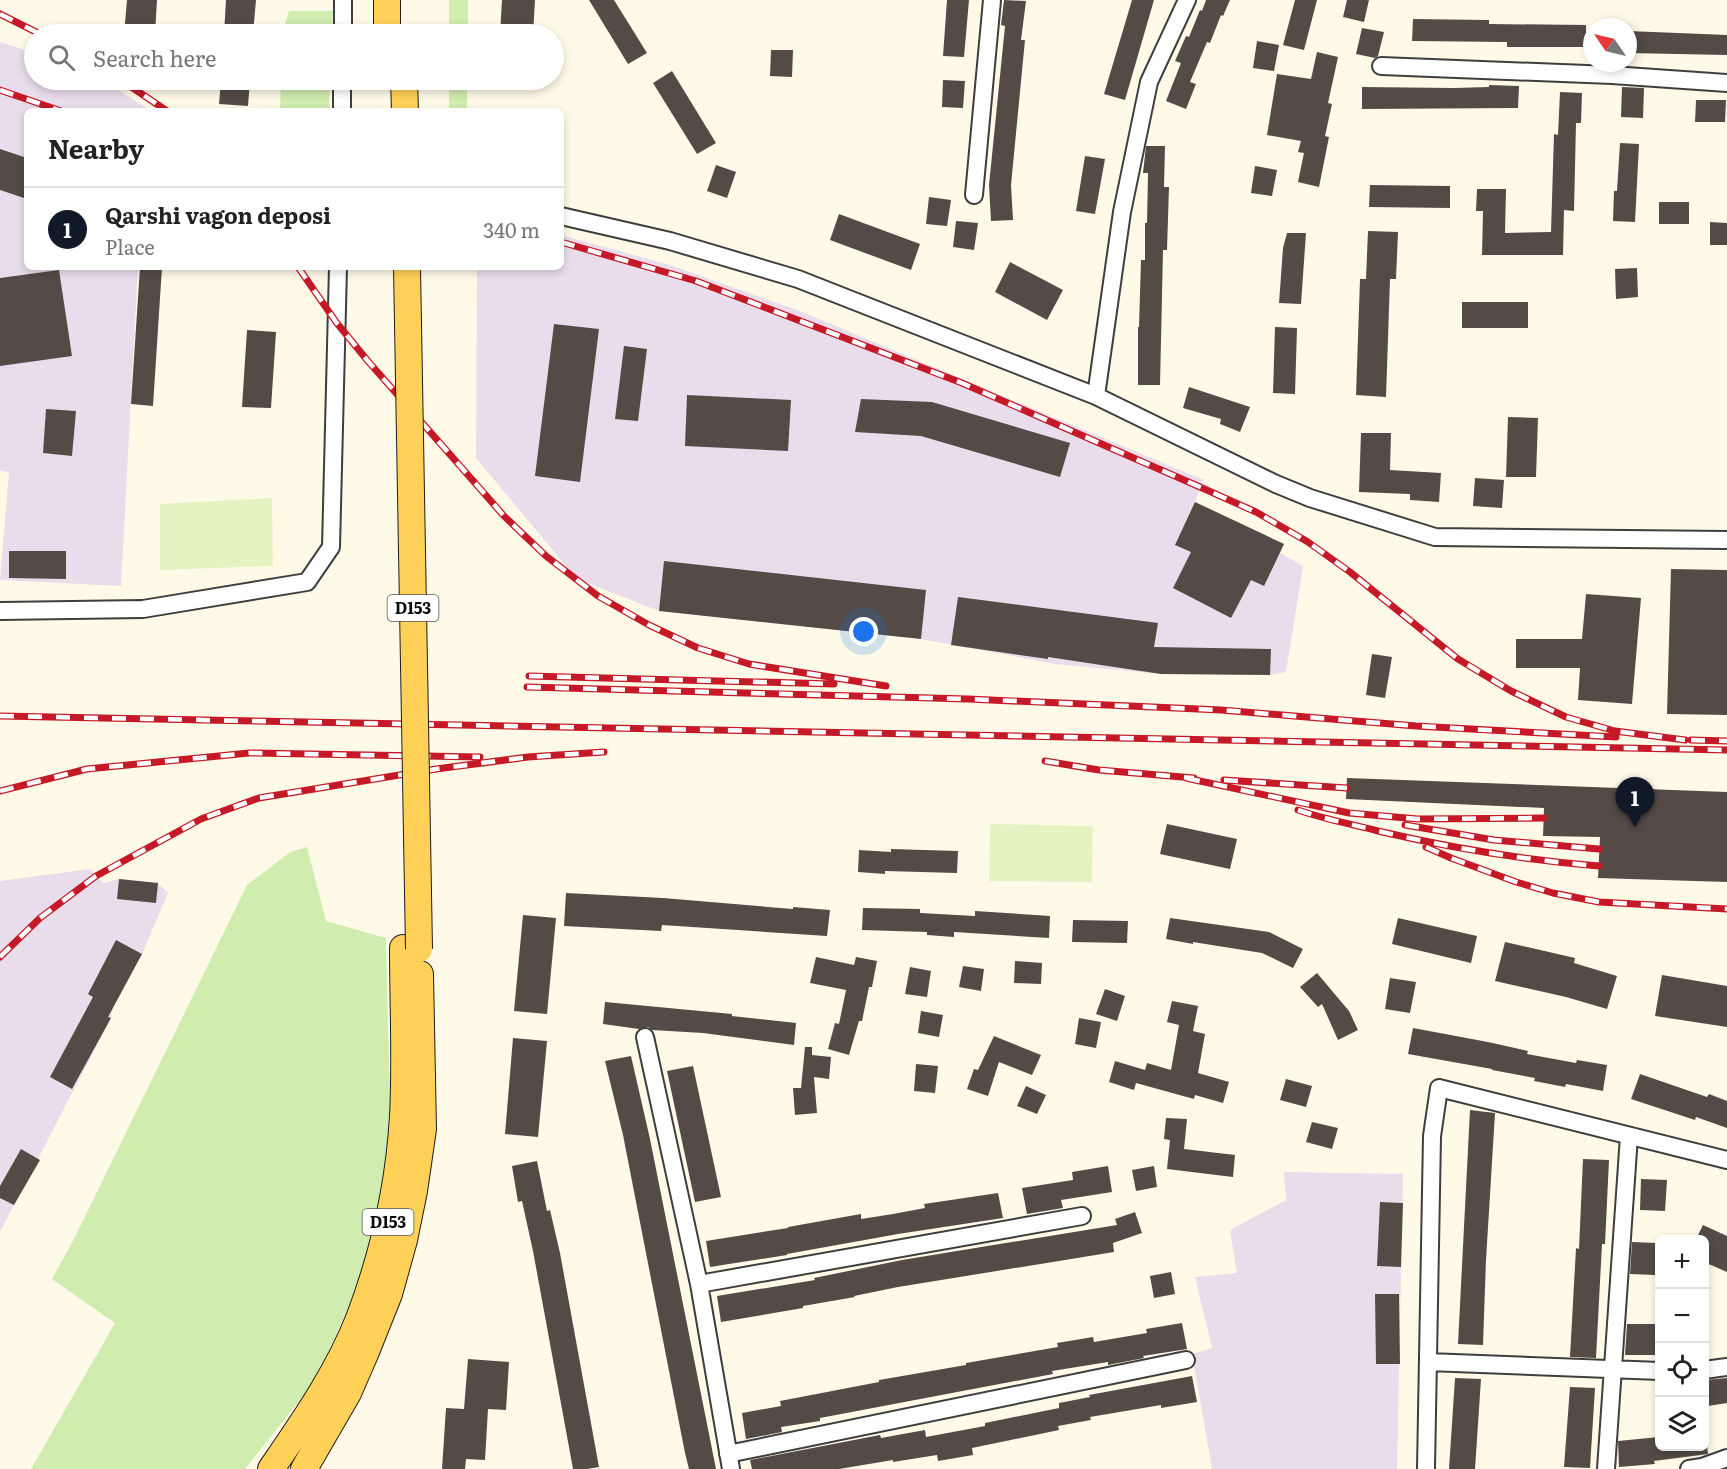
<!DOCTYPE html>
<html lang="en">
<head>
<meta charset="utf-8">
<style>
  :root { --surface:#fff; --page:#f6f6f6; --text:#222; --muted:#767676; --line:#e0e0e0; --accent:#111827 }
  body { margin:0; font-family:Literata,serif; background:var(--page); color:var(--text) }
  .controls { position:absolute; right:18px; bottom:18px; display:grid; overflow:hidden; border-radius:9px; box-shadow:0 3px 9px #0003 }
  .controls button { width:54px; height:54px; display:grid; place-items:center; padding:0; border:0; border-bottom:2px solid var(--line); background:var(--surface); color:var(--text); font:30px sans-serif }
  .compass { position:absolute; left:1583px; top:18px; width:54px; height:54px; border-radius:50%; background:var(--surface); box-shadow:0 3px 9px #0003; rotate:304deg }
  .you { position:absolute; left:864px; top:632px; width:21px; height:21px; margin:-15px; border:4px solid #fff; border-radius:50%; background:#1a73e8; box-shadow:0 0 0 9px #1a73e833 }
  .badge { display:grid; place-items:center; width:39px; height:39px; border-radius:50%; background:var(--accent); color:#fff; font-size:20px; font-weight:700 }
  .pin { position:absolute; translate:-50% -50px; filter:drop-shadow(0 2px 3px #0008) }
  .pin::after { content:''; position:absolute; top:32px; width:21px; height:18px; background:inherit; clip-path:polygon(0 0,100% 0,50% 100%) }
  .list { margin:0; padding:0; list-style:none }
  h2 { display:flex; justify-content:space-between; align-items:center; height:78px; margin:0; padding:0 24px; font-size:26px }
  h2 small { font-size:20px; font-weight:400; color:var(--muted) }
  .list li { display:grid; grid-template-columns:39px 1fr auto; gap:18px; align-items:center; box-sizing:border-box; height:84px; padding:0 24px; border-top:2px solid var(--line) }
  .list b { display:block; font-size:22px; white-space:nowrap }
  .list p { margin:0; font-size:20px; white-space:nowrap; color:var(--muted) }
  .list em { font-size:20px; font-style:normal; color:var(--muted) }
  .icon { flex:none; width:33px; height:33px; fill:none; stroke:currentColor; stroke-width:2; stroke-linecap:round; stroke-linejoin:round }
  .map { position:relative; flex:none; width:1727px; height:1469px; overflow:hidden }
  .search { position:absolute; background:var(--surface); box-shadow:0 3px 9px #0003; left:24px; top:24px; width:540px; height:66px; display:flex; align-items:center; gap:15px; box-sizing:border-box; padding:0 21px; border-radius:33px; color:var(--muted); font-size:22px }
  .panel { position:absolute; background:var(--surface); box-shadow:0 3px 9px #0003; left:24px; top:108px; width:540px; height:162px; border-radius:9px }
  .map>svg:first-child { display:block }
  .industrial { fill:#e9ddeb }
  .green { fill:#d1ecaf }
  .pitch { fill:#e3f3c2 }
  .building { fill:#544b46 }
  .lines { fill:none; stroke-linecap:round; stroke-linejoin:round }
  .street-casing { stroke:#3e3e3e; stroke-width:20 }
  .primary-casing { stroke:#1c1c1c; stroke-width:28 }
  .street { stroke:#fff; stroke-width:16 }
  .primary { stroke:#ffd158; stroke-width:26 }
  .rail-casing { stroke:#c51927; stroke-width:7 }
  .rail { stroke:#fff; stroke-width:4.5; stroke-dasharray:14; stroke-linecap:butt }
  .primary-bridge-casing { stroke:#1c1c1c; stroke-width:28; stroke-linecap:butt }
  .primary-bridge { stroke:#ffd158; stroke-width:26 }
  .labels { text-anchor:middle; stroke-width:6; stroke-linejoin:round; paint-order:stroke }
  .shield { fill:#fff; stroke:#545454; stroke-width:1.5 }
  .shield-label { font-size:16px; font-weight:bold; fill:#0b0b0b }
</style>
</head>
<body>
<div class="map">
<svg width="1727" height="1469" viewBox="0 0 1727 1469">
  <rect width="100%" height="100%" fill="#fffae8"/>
  <path class="industrial" d="M0 42 34 53V80H102L152 111H27V267H138L121 586 0 580 9 472 0 471Z
    M561 235 670 265 800 311 1204 480 1195 502 1284 544 1280 553 1303 566 1286 672 1270 675 1161 674 1055 664 921 639 659 611 577 579 476 458 477 267H561Z
    M90 869 104 883 119 879 158 883 168 893 142 954 113 1008 111 1018 0 1232V881Z
    M1284 1172 1403 1174 1397 1469H1212L1192 1354 1212 1348 1195 1277 1237 1273 1230 1230 1286 1200Z"/>
  <path class="green" d="M449 0H468V34H449Z
    M289 11H333L332 34H282Z
    M281 80H330L329 111H280Z
    M449 80H467V111H449Z
    M307 847 326 921 386 938 391 1143 365 1269 316 1380 245 1469H31L115 1323 52 1279 74 1239 247 885 290 852Z"/>
  <path class="pitch" d="M272 498 273 566 160 570V504Z
    M990 824 1093 826 1092 882 989 881Z"/>
  <path class="building" d="M127 0H157L155 34H124Z
    M226 0H256L253 34H224Z
    M502 0H535L533 34H500Z
    M589 0H614L647 53 628 64Z
    M947 0H969L964 57 943 56Z
    M1004 0 1026 1 1021 40H1025L1011 185 1013 220 991 221 989 185 1005 26 1001 25Z
    M1132 0H1154L1125 100 1104 94Z
    M1206 0H1230L1223 16 1221 15 1210 43 1207 42 1190 82 1196 84 1186 109 1166 101 1181 63 1175 61 1186 36 1189 37 1200 10 1202 11Z
    M1295 0H1317L1304 50 1283 45Z
    M1347 0H1369L1364 22 1343 17Z
    M1413 19 1489 20V24L1586 25V47H1507V42L1412 41Z
    M1362 28 1384 32 1378 56 1375 58 1356 54Z
    M1628 31 1727 35V55L1628 53Z
    M1257 41 1279 45 1274 71 1253 68Z
    M771 50H793L792 77 770 76Z
    M1317 52 1338 57 1328 103 1332 104 1325 136 1329 137 1319 187 1298 182 1304 153 1298 152 1301 141 1267 135 1277 74 1311 79Z
    M672 71 716 143 697 154 653 83Z
    M221 80H250L248 106 219 104Z
    M943 80 965 81 963 108 942 107Z
    M1489 85 1519 86 1518 108 1362 109V87L1454 88 1489 87Z
    M1622 87 1644 88 1643 118 1621 117Z
    M1560 92 1582 93 1581 123H1576L1574 211 1564 210 1563 255H1482L1483 211H1476L1477 189H1506L1505 233 1551 232 1554 134 1558 135Z
    M1696 100H1726L1725 122H1695Z
    M1620 143 1639 144 1635 222 1613 221 1614 191H1617Z
    M1146 146H1165L1164 187H1169L1167 250H1163L1160 385H1138V327H1139L1141 260H1145V223H1147L1148 173H1143Z
    M0 149 27 158V199L0 190Z
    M1085 156 1105 159 1095 214 1076 211Z
    M716 165 736 172 727 198 707 191Z
    M1255 166 1277 170 1272 196 1251 193Z
    M1370 185 1450 186V208L1369 207Z
    M929 197 951 200 947 226 926 224Z
    M1659 202H1689V224H1659Z
    M839 214 920 244 911 270 830 240Z
    M956 221 978 223 974 250 953 247Z
    M1710 222 1727 223V245H1710Z
    M1368 231 1398 232 1396 279H1390L1386 397 1356 395 1360 279H1366Z
    M1287 233H1306L1301 304 1279 303 1283 248Z
    M1010 262 1063 290 1047 320 995 292Z
    M140 267H162L153 406 131 404Z
    M1637 268 1638 297 1616 299 1615 269Z
    M59 270 72 356 0 366V278Z
    M1462 302H1528V328H1462Z
    M554 324 599 329 580 482 535 476Z
    M1275 327 1297 328 1295 394 1273 393Z
    M247 330 276 332 271 408 242 407Z
    M624 346 647 349 638 421 615 419Z
    M1189 387 1250 407 1240 432 1220 424 1221 419 1183 408Z
    M687 395 791 400 788 451 685 446Z
    M861 399 932 402 1070 443 1060 477 921 436 855 432Z
    M46 409 76 411 72 456 43 453Z
    M1508 417 1538 418 1536 477H1506Z
    M1361 433H1391L1390 470 1441 473 1439 502 1410 500V494L1359 492Z
    M1475 478 1504 480 1502 508 1473 506Z
    M1195 502 1284 544 1264 586 1251 580 1231 618 1173 588 1191 552 1175 545Z
    M9 551H66V579L9 578Z
    M664 561 926 590 921 639 659 611Z
    M1671 569 1727 570V715L1667 714Z
    M1586 594 1641 598 1632 704 1578 700 1580 668H1516V639H1582Z
    M958 597 1158 623 1154 647 1271 649 1270 675 1161 674 1048 657V659L951 645Z
    M1372 654 1392 657 1385 698 1366 695Z
    M1347 778 1727 792V882L1598 878 1600 837 1543 836 1544 808 1346 799Z
    M1167 824 1237 839 1230 869 1160 854Z
    M891 849 958 851 957 873 885 871V874L858 872 859 850 891 852Z
    M119 879 158 883 156 903 117 899Z
    M566 893 663 898 793 909V907L830 910 827 936 662 925 661 931 564 926Z
    M863 908 920 909V913L975 916V911L1050 916 1049 938 954 932V937L927 935V932L862 930Z
    M523 915 556 918 547 1014 514 1011Z
    M1170 918 1269 932 1303 949 1293 968 1262 953 1193 942V944L1166 939Z
    M1398 918 1477 936 1471 963 1392 944Z
    M1073 920 1128 921 1127 943 1072 942Z
    M116 940 142 954 108 1017 111 1018 72 1089 50 1077 93 997 88 994Z
    M1505 942 1575 958 1574 963 1617 976 1607 1009 1566 997 1495 981Z
    M816 957 854 965 856 957 877 961 872 987H869L862 1021H859L849 1055 828 1049 835 1023 839 1024 846 990 810 983Z
    M1015 961 1042 963 1041 984 1014 983Z
    M963 966 984 969 981 991 959 987Z
    M910 967 931 971 927 997 905 994Z
    M1317 973 1349 1011 1358 1030 1338 1040 1322 1004 1318 1007 1300 987Z
    M1662 975 1727 986V1027L1655 1016Z
    M1390 978 1416 982 1410 1013 1385 1009Z
    M1105 989 1125 996 1117 1021 1096 1014Z
    M1172 1001 1198 1006 1193 1031 1205 1034 1198 1073 1229 1082 1223 1103 1195 1095 1194 1099 1136 1083 1134 1090 1109 1082 1115 1061 1145 1070 1147 1063 1171 1070 1179 1025 1167 1022Z
    M605 1002 732 1014V1016L796 1023 794 1045 703 1033 652 1030 648 1027 639 1029 603 1024Z
    M921 1011 943 1015 939 1037 918 1033Z
    M1079 1018 1101 1022 1096 1048 1075 1044Z
    M1413 1028 1488 1042 1528 1051 1527 1054 1576 1063 1577 1060 1607 1065 1603 1091 1566 1084 1565 1087 1534 1081 1535 1078 1492 1070V1069L1408 1054Z
    M994 1036 1041 1055 1032 1075 999 1062 988 1096 967 1089 974 1069 978 1070Z
    M513 1038 547 1041 538 1137 505 1134Z
    M805 1047H812V1055L831 1057 829 1079 814 1077 817 1113 795 1115 793 1088H801Z
    M631 1056 650 1139 716 1469H689L685 1453 623 1135 605 1061Z
    M916 1064 938 1066 935 1093 914 1091Z
    M693 1066 721 1197 695 1202 667 1071Z
    M1640 1074 1707 1097 1709 1094 1727 1101V1128L1696 1117 1695 1120 1631 1099Z
    M1286 1079 1312 1086 1306 1107 1280 1100Z
    M1026 1086 1046 1095 1037 1114 1017 1106Z
    M1470 1110 1495 1113 1486 1260 1483 1345 1458 1344Z
    M1166 1118 1187 1119 1184 1149 1235 1155 1233 1177 1167 1169 1170 1140 1164 1139Z
    M1312 1122 1338 1128 1332 1149 1306 1142Z
    M21 1149 40 1160 14 1205 0 1198V1186Z
    M1583 1159 1609 1160 1605 1244H1602L1596 1358 1570 1357 1576 1248 1579 1249Z
    M537 1161 547 1211 550 1210 560 1253 599 1467 587 1469H573L533 1251 522 1201 518 1202 512 1166Z
    M1108 1166 1112 1192 1061 1200 1063 1208 1027 1214 1022 1188 1073 1180 1072 1172Z
    M1154 1166 1157 1187 1136 1191 1132 1170Z
    M1641 1179 1667 1180 1665 1211 1640 1210Z
    M998 1193 1003 1218 898 1234 787 1254V1255L710 1267 706 1241 788 1228V1227L861 1214V1219L893 1214 925 1208 924 1204Z
    M1380 1202 1403 1203 1401 1267 1377 1266Z
    M1135 1212 1142 1233 1113 1243 1114 1252 898 1287 854 1296 855 1297 803 1306V1308L721 1322 717 1296 815 1280 814 1278 902 1260 1117 1225 1115 1219Z
    M1703 1225 1727 1236V1272L1704 1262V1239H1696Z
    M1632 1242 1656 1243 1655 1275 1630 1274Z
    M1171 1272 1175 1294 1154 1298 1150 1276Z
    M1375 1294H1399L1400 1364H1376Z
    M1182 1323 1187 1349 1143 1356 1144 1358 1108 1365V1362L1052 1371 1053 1374 820 1418V1421L781 1427 782 1432 746 1439 742 1413 781 1406 780 1401 879 1382V1380L966 1365V1363L1058 1347 1057 1343 1093 1337 1094 1342 1147 1333 1146 1329Z
    M1627 1324H1659V1355H1625Z
    M468 1359 509 1362 506 1410 488 1409 485 1460 466 1459 465 1469H442L446 1408 464 1409Z
    M1192 1376 1197 1402 1161 1408V1405L1090 1417 1091 1420 1058 1426 1059 1430 972 1448 973 1455 938 1461 937 1455 893 1462V1460L839 1469H752L750 1460 880 1435 881 1438 925 1430 926 1437 985 1426V1423L1059 1408V1403L1090 1397 1089 1395Z
    M1455 1378 1481 1379 1475 1469H1449Z
    M1727 1378V1403L1708 1406 1705 1380Z
    M1570 1387 1595 1388 1590 1468 1564 1467Z
    M1659 1437V1446H1707L1708 1454 1654 1461 1655 1464 1619 1467 1618 1441Z"/>
  <g class="lines">
    <defs>
      <path id="street" d="M343 34V0
        M1381 66 1612 75 1727 83
        M342 111V80
        M974 195 992 0
        M561 216 670 241 798 279 1096 396 1276 484 1310 498 1435 537 1727 540
        M1096 396 1122 212 1149 82 1187 0
        M0 611 143 609 307 582 331 547 338 267
        M645 1037 699 1284 731 1469
        M699 1284 1082 1216
        M1428 1362 1660 1371
        M1704 1370 1727 1367
        M728 1454 1186 1360
        M1426 1469 1432 1136 1439 1088 1727 1160
        M1606 1469 1629 1136
        M1689 1469 1702 1467 1727 1458"/>
      <path id="primary" d="M387 0V34
        M404 80 405 111
        M271 1469C304 1421 339 1371 360 1316 384 1252 399 1184 403 1116 406 1061 403 1004 403 948
        M304 1469 348 1393 365 1354 389 1294 404 1240 414 1191 423 1129 420 974"/>
    </defs>
    <use href="#street" class="street-casing"/>
    <use href="#primary" class="primary-casing"/>
    <use href="#street" class="street"/>
    <use href="#primary" class="primary"/>
    <defs>
      <path id="rail" d="M0 14 40 34
        M121 80 167 111
        M0 90 61 111
        M561 242 696 281 962 383 1200 487 1256 512 1308 542 1350 572 1458 659 1511 691 1566 717 1615 731 1685 740
        M298 267 336 322 367 360 504 516 546 556 598 596 649 625 698 648 749 664 886 686
        M529 676 834 684
        M527 687 968 699 1221 710 1416 726 1616 737
        M0 716 1727 750
        M1691 740 1727 741
        M1045 761 1099 770 1194 778
        M1186 778 1349 813 1418 819 1544 818
        M1224 780 1347 788
        M0 791 87 769 249 753 480 757
        M1298 810C1324 819 1351 824 1378 831 1451 848 1524 860 1599 866
        M1405 825 1494 840 1599 849
        M1426 847 1451 858 1516 882 1553 893 1599 902 1727 909
        M0 957 40 918 96 876 201 819 259 798 436 769 528 757 604 752"/>
    </defs>
    <use href="#rail" class="rail-casing"/>
    <use href="#rail" class="rail"/>
    <defs>
      <path id="primary-bridge" d="M407 267 419 949"/>
    </defs>
    <use href="#primary-bridge" class="primary-bridge-casing"/>
    <use href="#primary-bridge" class="primary-bridge"/>
  </g>
  <g class="labels">
    <g class="shield">
      <rect x="387.5" y="595" width="51" height="26" rx="4.5"/>
      <rect x="362.5" y="1209" width="51" height="26" rx="4.5"/>
    </g>
    <g class="shield-label">
      <text x="413" y="614">D153</text>
      <text x="388" y="1228">D153</text>
    </g>
  </g>
</svg>
<div class="controls">
<button>+</button>
<button>−</button>
<button><svg class="icon" aria-label="locate" viewBox="0 0 24 24"><circle cx="12" cy="12" r="6"/><path d="M12 2v4M12 18v4M2 12h4M18 12h4"/></svg></button>
<button><svg class="icon" aria-label="layers" viewBox="0 0 24 24"><path d="M12 4l9 5-9 5-9-5zM3 14l9 5 9-5"/></svg></button>
</div>
<svg class="compass" viewBox="-18 -18 36 36"><path d="M0-13l5 13h-10z" fill="#e53935"/><path d="M0 13l5-13h-10z" fill="#767676"/></svg>
<div class="you"></div>
<div class="pin badge" style="left:1635px;top:827px">1</div>
<div class="search"><svg class="icon" aria-label="search" viewBox="0 0 24 24"><circle cx="10" cy="10" r="6"/><path d="M15 15l6 6"/></svg>Search here</div>
<section class="panel">
<h2>Nearby<small></small></h2>
<ul class="list">
<li><span class="badge">1</span><div><b>Qarshi vagon deposi</b><p>Place</p></div><em>340 m</em></li>
</ul>
</section>
</div>
</body>
</html>
